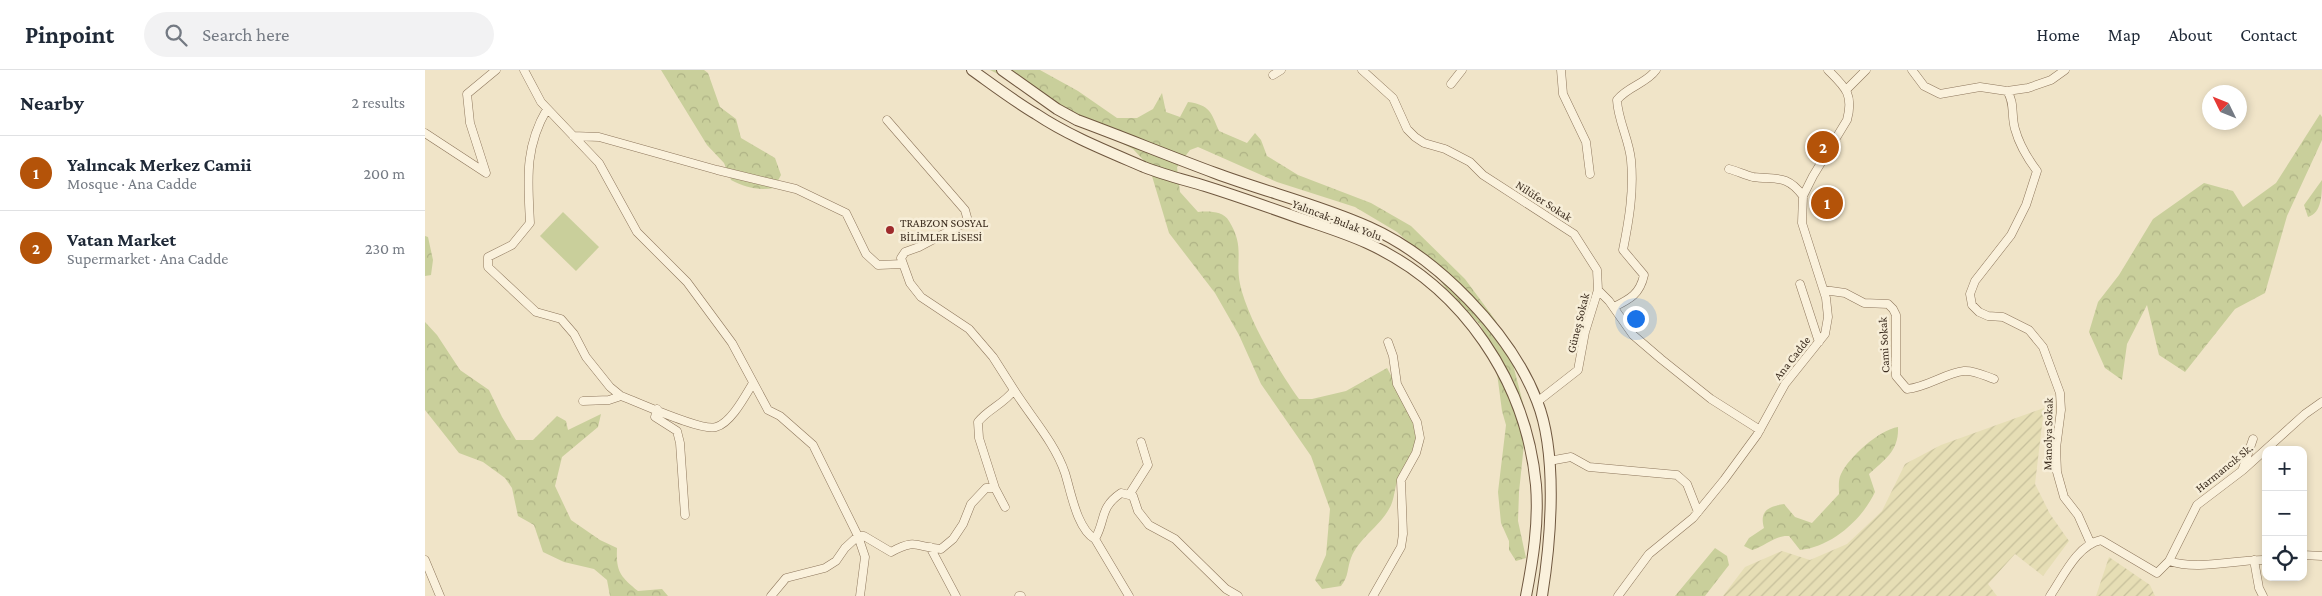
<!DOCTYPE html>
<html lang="en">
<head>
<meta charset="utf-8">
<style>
  :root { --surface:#fff; --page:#f2f2f3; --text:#1f2937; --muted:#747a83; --line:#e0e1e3; --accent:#b45309 }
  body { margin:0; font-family:"Crimson Pro",serif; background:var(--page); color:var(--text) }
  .controls { position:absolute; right:15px; bottom:15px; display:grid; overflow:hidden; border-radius:10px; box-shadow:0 2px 8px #0003 }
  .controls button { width:45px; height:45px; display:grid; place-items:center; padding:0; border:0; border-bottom:1px solid var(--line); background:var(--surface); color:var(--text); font:25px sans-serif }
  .compass { position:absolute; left:1777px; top:15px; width:45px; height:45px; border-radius:50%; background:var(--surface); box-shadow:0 2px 8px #0003; rotate:313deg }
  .you { position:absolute; left:1210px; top:248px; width:18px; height:18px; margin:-12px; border:4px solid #fff; border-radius:50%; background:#1a73e8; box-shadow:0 0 0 8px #1a73e833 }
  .badge { display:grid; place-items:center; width:32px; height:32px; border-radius:50%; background:var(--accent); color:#fff; font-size:16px; font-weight:700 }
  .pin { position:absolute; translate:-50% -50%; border:2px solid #fff; box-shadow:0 1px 5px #0006 }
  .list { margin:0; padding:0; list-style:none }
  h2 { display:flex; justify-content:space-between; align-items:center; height:65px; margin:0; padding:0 20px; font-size:21px }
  h2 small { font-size:16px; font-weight:400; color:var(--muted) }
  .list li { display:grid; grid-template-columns:32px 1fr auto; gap:15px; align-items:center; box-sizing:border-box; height:75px; padding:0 20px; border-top:1px solid var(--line) }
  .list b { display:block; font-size:19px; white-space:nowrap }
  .list p { margin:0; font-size:16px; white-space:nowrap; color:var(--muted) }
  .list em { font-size:16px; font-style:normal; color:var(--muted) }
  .icon { flex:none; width:28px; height:28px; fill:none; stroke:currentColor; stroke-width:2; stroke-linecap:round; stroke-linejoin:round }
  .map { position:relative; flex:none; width:1897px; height:526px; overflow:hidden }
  header { display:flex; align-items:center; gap:30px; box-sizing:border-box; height:70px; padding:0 25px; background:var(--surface); border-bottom:1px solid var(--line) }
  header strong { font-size:24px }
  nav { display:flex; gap:28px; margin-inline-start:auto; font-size:18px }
  .search { width:350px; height:45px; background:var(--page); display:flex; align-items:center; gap:12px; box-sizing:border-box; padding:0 18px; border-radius:28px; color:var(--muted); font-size:19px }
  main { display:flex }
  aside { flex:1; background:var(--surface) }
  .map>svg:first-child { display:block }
  .farmland { fill:url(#farmland-furrows) }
  .forest { fill:url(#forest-crowns) }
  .pitch { fill:#c9cf9b }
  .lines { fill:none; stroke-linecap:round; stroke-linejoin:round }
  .street-casing { stroke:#8d765c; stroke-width:9 }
  .secondary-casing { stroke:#6f573f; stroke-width:12 }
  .street { stroke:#faf1dc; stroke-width:8 }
  .secondary { stroke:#faf1dc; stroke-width:10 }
  .poi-dot { fill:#9e2a2b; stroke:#f7eed8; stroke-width:2 }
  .labels { text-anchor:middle; stroke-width:5; stroke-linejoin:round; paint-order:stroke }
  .street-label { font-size:12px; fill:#3d2e20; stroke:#f7eed8 }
  .poi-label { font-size:12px; fill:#3d2e20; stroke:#f7eed8; text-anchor:start }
</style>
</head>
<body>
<header>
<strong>Pinpoint</strong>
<div class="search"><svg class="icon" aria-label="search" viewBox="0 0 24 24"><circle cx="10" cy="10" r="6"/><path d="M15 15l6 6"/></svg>Search here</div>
<nav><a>Home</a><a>Map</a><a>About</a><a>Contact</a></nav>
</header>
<main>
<aside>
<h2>Nearby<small>2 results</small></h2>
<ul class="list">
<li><span class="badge">1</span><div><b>Yalıncak Merkez Camii</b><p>Mosque · Ana Cadde</p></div><em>200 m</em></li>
<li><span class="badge">2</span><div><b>Vatan Market</b><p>Supermarket · Ana Cadde</p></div><em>230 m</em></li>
</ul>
</aside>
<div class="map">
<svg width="1897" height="526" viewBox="0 0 1897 526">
  <defs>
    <pattern id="farmland-furrows" width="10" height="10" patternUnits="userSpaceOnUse" patternTransform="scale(1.25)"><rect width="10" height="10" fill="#e6deb5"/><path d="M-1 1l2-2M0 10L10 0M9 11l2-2" fill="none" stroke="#c6bf9b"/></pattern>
    <pattern id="forest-crowns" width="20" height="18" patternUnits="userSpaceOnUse" patternTransform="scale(1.25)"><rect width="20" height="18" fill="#c9cf9b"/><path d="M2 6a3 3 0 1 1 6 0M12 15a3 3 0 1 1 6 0" fill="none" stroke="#aeb285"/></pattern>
  </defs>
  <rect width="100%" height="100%" fill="#f0e4c8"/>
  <path class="farmland" d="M1619 338 1610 414 1625 444 1644 471 1618 506 1590 484 1563 514 1572 526H1298L1320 497 1357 481 1385 490 1422 474 1457 441 1480 394 1516 375Z
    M1684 487 1725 515 1730 526H1671Z"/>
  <path class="forest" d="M236 0H279L283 3 295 37 311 49 316 68 350 88 356 105 349 118C332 121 320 117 306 110L299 93 282 75Z
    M565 0H615L653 21 692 48H712L728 39 737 23 741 42 755 47 763 32C785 35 786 42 794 61L822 73 830 63 836 70 842 86 873 105 946 133 986 156 1040 209 1071 251 1085 283 1099 337V374L1094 422 1093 451 1101 488 1091 491 1084 480V471L1076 453 1073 422 1081 355 1077 341 1072 303 1056 256 1019 216 1001 188 972 162 930 137 852 112 773 77 765 80 752 97 755 122 773 142C784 141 798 141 804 151 820 177 810 189 815 214 822 248 854 301 874 329H887L921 321 962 298C971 315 993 350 991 368 990 382 979 394 974 406 969 417 970 430 964 439 954 457 934 468 926 488 922 498 924 506 916 516L897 519 890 510 901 485 905 439 886 386 836 314 814 265 790 223 744 163 724 96 708 79 639 44 617 26Z
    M1895 44 1897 47V70L1862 146 1840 223 1810 239 1760 302 1734 285 1722 235 1702 274 1697 310 1680 298 1664 262 1673 232 1694 205 1728 149 1779 113 1808 121 1818 137 1851 113Z
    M1897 110C1897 124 1897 143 1883 147L1879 135Z
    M0 166 3 167 8 190 6 205 0 206Z
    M0 252 12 265 35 300 64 320 77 347 91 370H108L132 346 141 351 143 360 176 344 173 357 137 387 130 416 146 450 175 470 192 478C191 502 195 506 213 521L237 519 243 526H185L182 510 169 499 139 492 118 482 109 455 93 446 87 418 80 408 58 392 34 383 0 340Z
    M1473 357C1474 381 1460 389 1444 404L1450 422C1437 450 1406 477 1375 480L1364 466C1350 465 1341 476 1327 480L1319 476 1324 468 1339 458C1334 441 1344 436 1359 434L1370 447 1387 453 1414 424C1414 418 1413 410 1416 404 1424 387 1454 360 1473 357Z
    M1290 478 1302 486 1304 495 1280 526H1250Z"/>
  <path class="pitch" d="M138 142 174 177 151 201 115 166Z"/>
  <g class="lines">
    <defs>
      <path id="street" d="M99 0 116 32 174 93 212 162 262 212 307 273 343 340 355 346 388 375 433 466 440 487 435 526
        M937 0 968 28 982 59 990 67 999 73 1020 79 1045 92 1058 105 1149 164 1172 200 1173 220 1184 231 1208 265 1236 289 1286 329 1335 360
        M1136 0 1138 24 1161 72 1165 104
        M1487 0 1499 16 1515 24 1555 17 1582 21 1603 18 1626 10 1640 0
        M848 5 856 0
        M1026 14 1037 0
        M1422 19 1441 0
        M1582 21C1590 32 1586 46 1590 59 1594 74 1603 89 1612 101L1601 135 1586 165 1550 211 1545 224 1547 235 1554 242 1563 246 1578 247 1604 260 1618 277 1635 323 1636 340 1631 378 1632 402 1639 427 1653 445 1665 472
        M122 39C99 78 103 111 105 153L87 175 63 187V197L111 242 136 249 149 264 161 287 185 317 196 326C213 332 277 362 291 357 306 353 320 326 328 313
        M462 50 540 140 543 151 494 177 480 182 476 188 485 213 496 227 544 259 568 287 589 320C579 334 563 339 553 352L554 368 570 418
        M0 63 61 103 45 53 42 24 71 0
        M148 66 174 67 292 100 371 119 421 143 441 184 453 195 478 194
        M1304 99C1312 101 1320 105 1328 107 1351 110 1362 104 1378 126
        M1375 214 1394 272
        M1399 220 1420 223 1439 233 1463 234 1468 239 1471 245V306L1482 319C1503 317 1520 303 1539 301 1549 300 1560 306 1569 309
        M1189 237C1205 229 1215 224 1219 205L1198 180C1204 150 1209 121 1206 90 1204 69 1193 51 1192 30 1203 16 1221 14 1231 0
        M589 320C606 347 630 373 640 403 646 422 652 459 670 469 681 450 674 438 696 423L708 426 713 441 724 455 750 469 801 519 813 526
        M158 331 184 330 196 326
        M1112 332 1153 300 1160 262 1173 220
        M232 339 230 347 252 361 255 373 260 445
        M1124 391 1146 387 1164 397 1252 405 1262 414 1273 442
        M1818 398 1828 369
        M704 425 723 395 716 372
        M670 469 704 526
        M505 477 531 526
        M1878 485 1897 486
        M0 490 15 526
        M1829 490 1834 518 1838 526
        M1744 491C1774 501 1810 489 1841 490
        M346 526 361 508 400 498 411 491 420 478 433 466H439L466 482C491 468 491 477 516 479L528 469 538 454 546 434 561 418H570L580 437
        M594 526H596
        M948 526 976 477 978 464 976 410 991 383 995 368 992 352 972 314 968 286 963 272
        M1193 526 1224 484 1268 448 1299 410 1332 365 1360 314 1400 264 1403 247 1401 228 1377 153 1378 126 1388 106 1422 50C1429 24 1420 17 1403 0
        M1625 526C1638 507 1652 475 1676 470L1732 503 1744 491 1772 435 1818 400 1880 344 1897 332"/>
      <path id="secondary" d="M547 0C568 15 589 31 611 44 644 66 682 81 719 97 739 105 760 110 780 116 812 126 843 137 874 148 897 156 920 163 942 173 1038 217 1101 311 1111 415 1114 452 1108 490 1101 526
        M577 0 632 39 652 50C698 67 744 86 790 103 841 122 895 135 944 157 1012 187 1085 262 1112 331 1133 384 1126 470 1117 526"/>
    </defs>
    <use href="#street" class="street-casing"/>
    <use href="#secondary" class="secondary-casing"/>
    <use href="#street" class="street"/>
    <use href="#secondary" class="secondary"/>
  </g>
  <circle class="poi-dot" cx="465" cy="160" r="5"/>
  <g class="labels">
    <g class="street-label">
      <text transform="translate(1119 131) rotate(33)" y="4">Nilüfer Sokak</text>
      <text transform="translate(912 150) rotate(21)" y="4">Yalıncak-Bulak Yolu</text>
      <text transform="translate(1153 253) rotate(-76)" y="4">Güneş Sokak</text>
      <text transform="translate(1459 275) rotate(-93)" y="4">Cami Sokak</text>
      <text transform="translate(1367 288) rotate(-52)" y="4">Ana Cadde</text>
      <text transform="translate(1623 364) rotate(-89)" y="4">Manolya Sokak</text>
      <text transform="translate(1799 398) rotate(-39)" y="4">Harmancık Sk.</text>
    </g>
    <g class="poi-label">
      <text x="475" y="157">TRABZON SOSYAL<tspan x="475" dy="14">BİLİMLER LİSESİ</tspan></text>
    </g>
  </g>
</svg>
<div class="controls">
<button>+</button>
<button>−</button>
<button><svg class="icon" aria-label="locate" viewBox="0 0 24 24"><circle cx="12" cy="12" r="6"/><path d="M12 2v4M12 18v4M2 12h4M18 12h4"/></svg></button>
</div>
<svg class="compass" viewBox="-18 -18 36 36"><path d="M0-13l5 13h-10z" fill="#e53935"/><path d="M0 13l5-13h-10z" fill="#747a83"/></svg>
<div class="you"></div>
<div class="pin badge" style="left:1402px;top:133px">1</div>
<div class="pin badge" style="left:1398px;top:77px">2</div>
</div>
</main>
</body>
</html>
